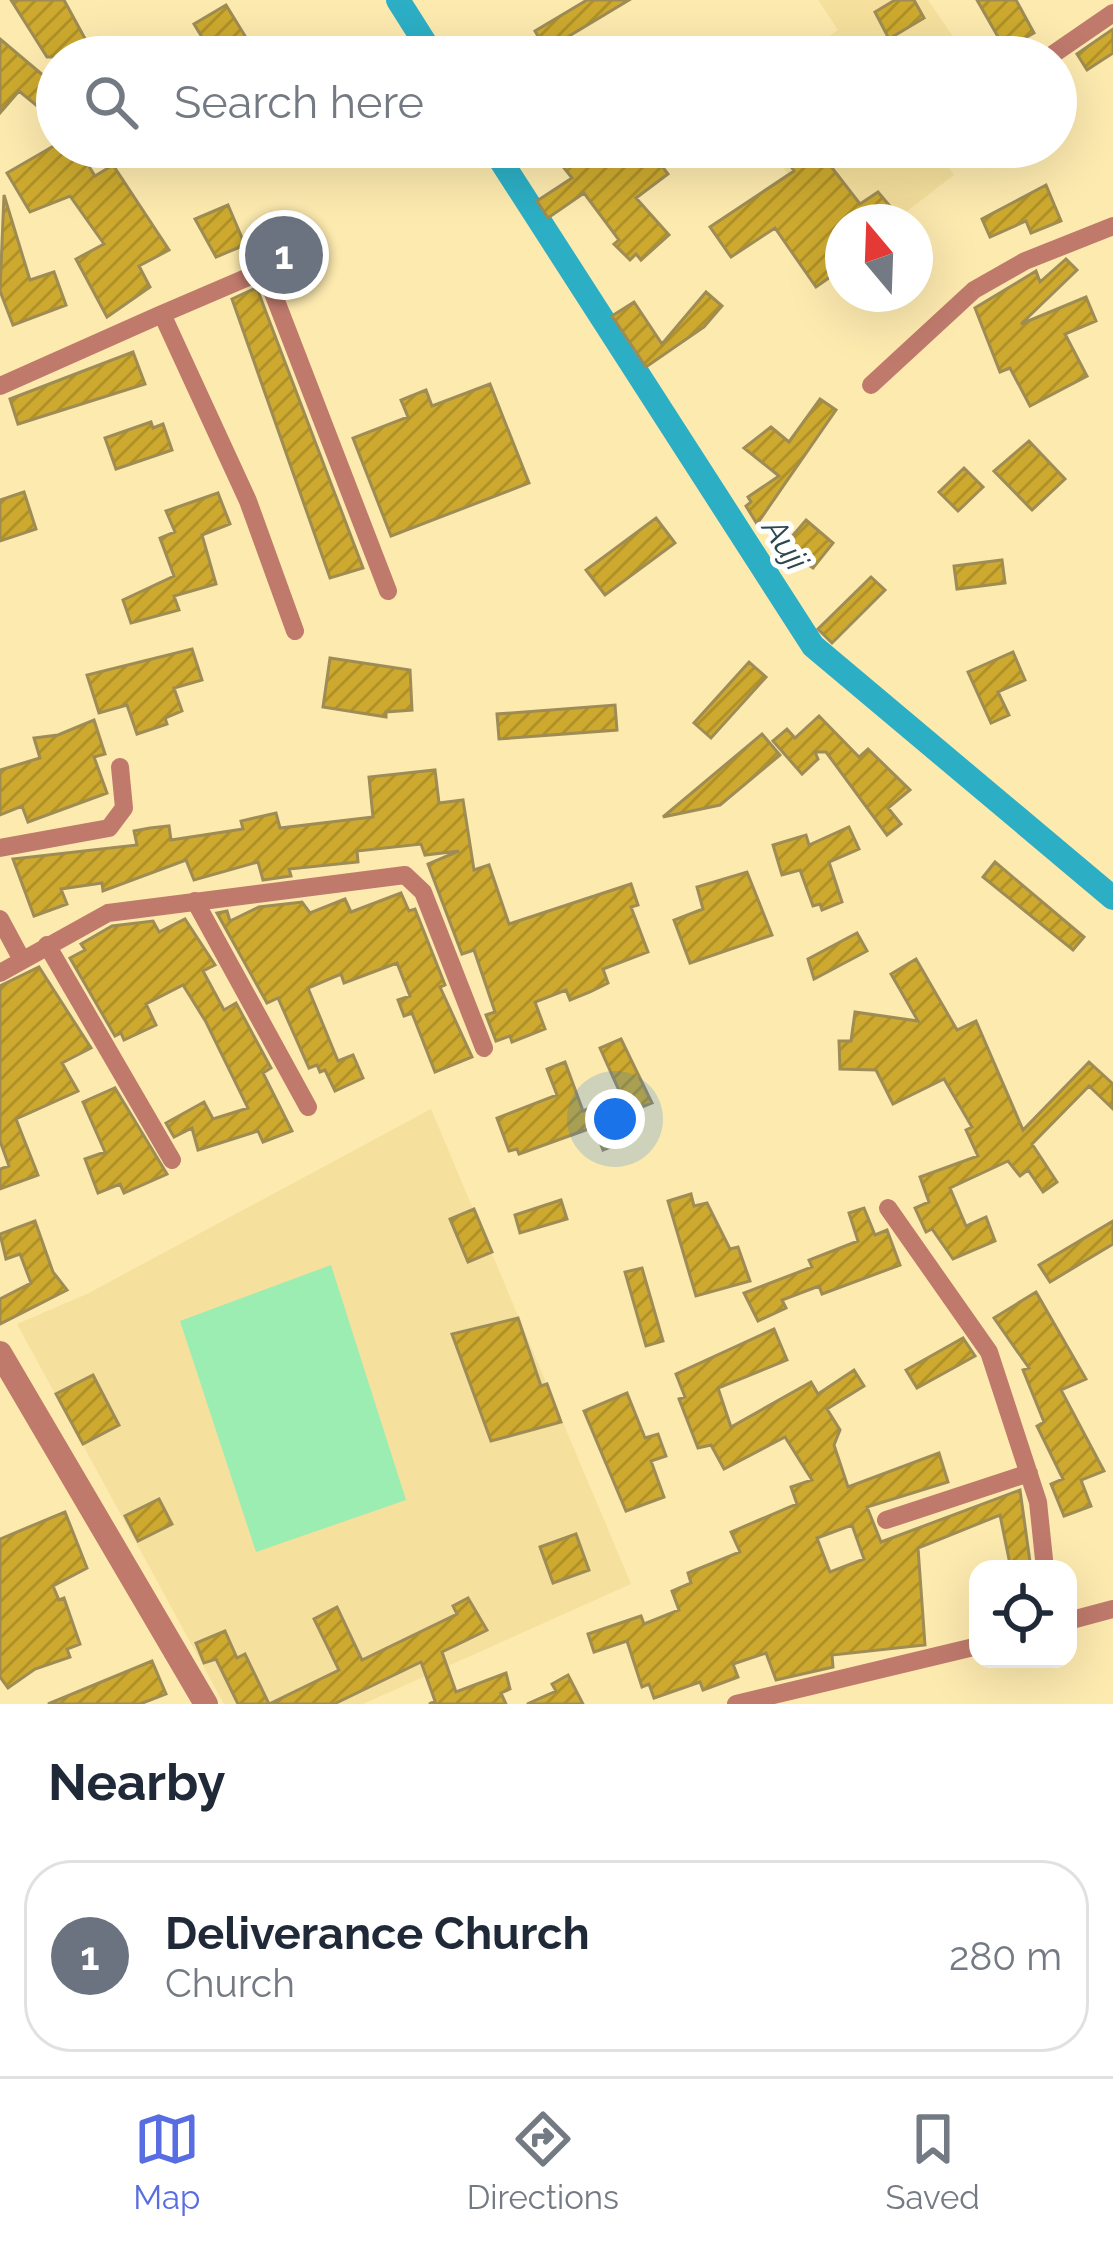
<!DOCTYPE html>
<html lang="en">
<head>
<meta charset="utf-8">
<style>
  :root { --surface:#fff; --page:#f6f6f7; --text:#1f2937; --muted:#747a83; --line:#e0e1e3; --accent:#596de3 }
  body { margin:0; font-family:Raleway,sans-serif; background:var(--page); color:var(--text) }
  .controls { position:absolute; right:36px; bottom:36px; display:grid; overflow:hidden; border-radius:24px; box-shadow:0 12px 48px #0002 }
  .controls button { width:108px; height:108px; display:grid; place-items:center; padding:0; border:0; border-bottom:3px solid var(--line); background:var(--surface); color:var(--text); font:60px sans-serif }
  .compass { position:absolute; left:825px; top:204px; width:108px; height:108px; border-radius:50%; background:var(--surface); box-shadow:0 12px 48px #0002; rotate:341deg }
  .you { position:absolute; left:615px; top:1119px; width:42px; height:42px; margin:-30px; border:9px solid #fff; border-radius:50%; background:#1a73e8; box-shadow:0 0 0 18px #1a73e833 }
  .badge { display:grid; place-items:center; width:78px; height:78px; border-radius:50%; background:var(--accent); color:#fff; font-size:39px; font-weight:700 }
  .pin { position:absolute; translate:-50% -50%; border:6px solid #fff; box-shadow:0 3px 12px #0006 }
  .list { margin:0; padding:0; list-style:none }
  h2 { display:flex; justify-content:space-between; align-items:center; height:156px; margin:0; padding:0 48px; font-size:51px }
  h2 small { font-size:39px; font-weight:400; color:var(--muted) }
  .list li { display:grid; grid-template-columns:78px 1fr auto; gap:36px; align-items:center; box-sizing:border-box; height:192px; margin:0 24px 24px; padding:0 24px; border:3px solid var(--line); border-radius:48px }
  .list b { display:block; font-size:45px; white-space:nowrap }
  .list p { margin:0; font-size:39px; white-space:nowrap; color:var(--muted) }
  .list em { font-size:39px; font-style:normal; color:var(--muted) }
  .icon { flex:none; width:66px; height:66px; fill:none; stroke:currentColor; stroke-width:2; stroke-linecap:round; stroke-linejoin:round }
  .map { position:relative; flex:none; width:1113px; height:1704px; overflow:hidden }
  .search { position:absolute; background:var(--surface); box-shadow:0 12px 48px #0002; left:36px; right:36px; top:36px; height:132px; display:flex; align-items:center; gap:30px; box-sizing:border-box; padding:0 42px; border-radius:66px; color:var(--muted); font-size:45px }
  .sheet { height:372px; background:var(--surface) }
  nav { display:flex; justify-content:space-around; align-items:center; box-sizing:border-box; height:168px; border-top:3px solid var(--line); background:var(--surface); font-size:33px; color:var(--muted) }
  nav a { display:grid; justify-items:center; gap:6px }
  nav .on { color:var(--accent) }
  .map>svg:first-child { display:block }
  .built { fill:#f5e09d }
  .park { fill:#9bedb2 }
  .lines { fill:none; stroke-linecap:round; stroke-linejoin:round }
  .canal { stroke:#2cafc5; stroke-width:24 }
  .building { fill:url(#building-hatch); stroke:#9e8c54; stroke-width:3; fill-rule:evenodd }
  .minor { stroke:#bf7a6c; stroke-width:18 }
  .tertiary { stroke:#bf7a6c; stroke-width:24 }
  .labels { text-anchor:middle; stroke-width:10; stroke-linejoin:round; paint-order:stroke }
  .water-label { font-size:33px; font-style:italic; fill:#2c474d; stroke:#fff }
</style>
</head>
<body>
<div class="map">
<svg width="1113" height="1704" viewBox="0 0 1113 1704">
  <defs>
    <pattern id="building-hatch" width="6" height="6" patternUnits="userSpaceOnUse" patternTransform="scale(3)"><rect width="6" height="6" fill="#cdaa2f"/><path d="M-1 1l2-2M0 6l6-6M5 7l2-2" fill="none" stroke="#af9128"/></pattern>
  </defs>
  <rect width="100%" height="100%" fill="#fdeaaf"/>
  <path class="built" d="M818 0H928L967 57H801L838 30Z
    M768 147H934L954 175 893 222H843V248Z
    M431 1109 631 1584 363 1704H224L17 1324 87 1294Z"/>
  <path class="park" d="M331 1265 406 1500 256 1552 180 1321Z"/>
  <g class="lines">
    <path class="canal" d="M398 0 434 57
      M492 147 813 646 1113 898"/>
  </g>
  <path class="building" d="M11 0H64L95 57H47Z
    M587 0H629L546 50 535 31Z
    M895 0H914L924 18 889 39 875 12Z
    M977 0H1016L1034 33 1005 49Z
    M226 5 258 57H214L194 24Z
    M1113 29V53L1087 70 1077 54Z
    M0 39 57 87V122L19 91 0 113Z
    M57 144 69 154 78 149 95 176 113 165 169 250 139 266 150 287 107 317 76 259 104 244 70 196 30 212 7 173Z
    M584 147H647L668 174 636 198 669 235 641 260 636 254 630 260 614 244 619 240 584 193 548 218 537 201 572 178 561 164Z
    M778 147H816L860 204 878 192 895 212 884 222H843V268L816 287 775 228 731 257 710 227 794 171Z
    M1046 185 1061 221 1031 233 1026 221 990 237 982 219Z
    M4 195 30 280 54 272 66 305 13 325 0 291Z
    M228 205 245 245 216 257 195 219Z
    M1066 259 1077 270 1021 324 1086 297 1096 321 1065 334 1087 376 1030 406 1010 368 1000 372 975 308 1036 271 1040 282Z
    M254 289 258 291 363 568 330 578 232 299Z
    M706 292 722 306 704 327 646 367 612 316 634 302 662 344Z
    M133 352 145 384 18 424 10 399Z
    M490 384 529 483 391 536 353 438 408 417 401 400 426 390 432 406Z
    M820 399 836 410 757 524 746 506 751 502 748 497 779 476 744 448 771 427 789 442Z
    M151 422 153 428 163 424 172 450 116 469 105 438Z
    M1029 441 1065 479 1032 510 994 471Z
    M964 468 983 487 958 511 939 492Z
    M24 492 36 529 0 541V500Z
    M218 493 230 524 202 535 216 584 174 596 179 610 131 623 123 600 174 576 160 538 175 532 166 511Z
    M656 518 675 543 605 595 586 570Z
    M806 520 833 543 813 568 783 547Z
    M1002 560 1005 583 957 589 954 566Z
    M871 577 885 590 832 643 818 629Z
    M192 649 202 680 174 688 182 711 165 718 167 724 137 734 127 705 99 713 87 675Z
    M1013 652 1025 680 998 692 1009 715 991 723 968 672Z
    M330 658 410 670 412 710 386 712V717L323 707Z
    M749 662 766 677 711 738 694 723Z
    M615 705 617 730 499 739 497 714Z
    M819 716 859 757 868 749 910 790 888 808 901 824 887 835 826 752H815L818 759 802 774 773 741 787 729 795 738Z
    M94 720 105 754 94 757 107 793 28 822 22 806 0 815V770L40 758 34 738 58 735Z
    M762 734 780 755 720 805 663 817Z
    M435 770 439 803 463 800 474 870 489 865 509 924 631 884 638 905 631 907 648 952 603 969 608 983 590 992 570 1000 566 990 535 1002 545 1029 512 1042 510 1036 496 1041 486 1015 495 1012 474 950 462 954 428 864 459 851 425 855 421 844 357 851 358 862 289 869 291 876 263 880 258 862 194 880 186 860 103 891 102 883 61 889 67 904 34 916 13 859 137 845 134 831 150 828 169 826 171 840 243 829 241 821 276 813 280 828 373 817 369 777Z
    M849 827 859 849 829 862 842 902 822 910 820 904 813 906 800 870 782 875 773 845 806 835 809 845Z
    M995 862 1084 937 1073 950 983 877Z
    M747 872 772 935 690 963 674 920 703 909 697 887Z
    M401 893 409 911 415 909 445 985 440 987 472 1057 435 1072 412 1013 404 1016 398 1000 410 996 397 963 344 983 341 974 308 988 338 1061 353 1055 363 1078 335 1091 325 1070 320 1072 317 1065 309 1068 278 998 267 1003 217 913 227 911 230 921 259 907 302 902 310 913 345 899 351 912Z
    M185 919 215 965 203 971 224 1010 236 1003 271 1068 263 1073 292 1131 263 1142 258 1131 198 1150 192 1128 174 1137 166 1123 204 1102 213 1119 248 1108 206 1022 183 985 146 1004 156 1025 124 1040 121 1033 115 1036 70 958 85 950 81 944 112 926 153 921 159 932Z
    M857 933 867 951 814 979 808 959Z
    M916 959 957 1030 976 1021 1023 1130 1089 1062 1113 1084V1109L1089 1086 1032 1144 1057 1182 1043 1192 1028 1170 1020 1176 1008 1161 950 1188 966 1226 986 1217 995 1241 953 1259 932 1229 926 1232 915 1208 929 1202 920 1177 978 1156 966 1130 972 1127 944 1079 893 1104 876 1070 840 1069 839 1041H851L855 1012 918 1021 891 974Z
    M39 967 91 1048 62 1063 78 1091 16 1119 38 1175 0 1189V1169L9 1166 0 1141V986Z
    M621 1039 652 1103 622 1115 631 1139 603 1150 594 1127 519 1154 517 1149 509 1151 497 1118 557 1095 547 1069 565 1062 583 1111 621 1095 600 1048Z
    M115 1088 167 1174 124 1193 120 1184 98 1193 85 1159 105 1152 83 1102Z
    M691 1194 694 1206 707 1203 730 1249 738 1247 750 1281 696 1296 668 1201Z
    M561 1200 567 1219 520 1233 515 1215Z
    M864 1208 875 1235 887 1230 900 1265 822 1294 819 1286 782 1300 786 1308 758 1321 744 1293 812 1267 809 1260 858 1241 849 1213Z
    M474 1209 492 1252 468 1262 450 1219Z
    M35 1221 53 1272 67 1290 0 1324V1299L31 1283 20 1254 6 1259 0 1234Z
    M1113 1221V1244L1050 1282 1039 1265Z
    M642 1268 663 1341 646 1346 625 1272Z
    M1036 1292 1086 1379 1061 1390 1104 1471 1081 1480 1091 1506 1064 1516 1051 1484 1063 1479 1037 1426 1044 1422 1023 1370 1029 1368 994 1318Z
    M518 1318 541 1386 547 1384 561 1422 491 1441 452 1334Z
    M774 1329 787 1360 718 1388 731 1427 811 1382 818 1394 854 1370 864 1386 827 1409 840 1430 834 1445 848 1487 939 1453 948 1482 867 1507 881 1542 1020 1490 1031 1569H1011L1000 1515 918 1548 925 1645 832 1655 833 1667 776 1680 766 1653 733 1664 738 1677 703 1690 700 1682 654 1698 649 1684 642 1687 627 1641 594 1652 588 1634 641 1616 644 1624 679 1610 672 1591 691 1583 688 1573 740 1552 731 1532 797 1504 791 1487 812 1480 785 1437 724 1469 711 1445 698 1448 679 1399 685 1397 676 1374ZM852 1525 864 1559 830 1572 817 1538Z
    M963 1338 975 1356 917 1388 906 1370Z
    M93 1375 119 1425 83 1444 56 1394Z
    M627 1393 645 1438 658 1434 666 1456 651 1461 664 1497 626 1511 584 1411Z
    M159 1499 172 1524 138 1541 125 1516Z
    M65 1512 87 1568 53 1586 59 1600 64 1598 80 1644 67 1649 70 1657 35 1669 8 1688 0 1677V1539Z
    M576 1534 589 1570 553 1583 540 1547Z
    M468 1598 487 1630 442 1652 456 1692 506 1673 510 1689 501 1693 506 1704H429L435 1701 421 1662 334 1704H269L339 1670 314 1619 337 1607 362 1660 457 1614 453 1606Z
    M225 1631 237 1658 245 1654 269 1704H238L216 1659 204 1663 196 1643Z
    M152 1661 166 1694 140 1704H48Z
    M568 1675 583 1704H527L556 1691 552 1684Z"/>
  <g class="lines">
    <path class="minor" d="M1049 57 1113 13
      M162 314 253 275 268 280 388 591
      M871 385 974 290 1025 261 1113 226
      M0 386 162 314 248 501 295 631
      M0 848 109 828 124 808 120 767
      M195 901 308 1107
      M0 919 22 960
      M47 945 172 1160
      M0 973 108 913 405 875 423 892 484 1048
      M888 1208 989 1352 1038 1502 1045 1569
      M886 1520 1029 1473
      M1068 1621 1113 1609
      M736 1704 978 1646"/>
    <path class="tertiary" d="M0 1353 206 1704"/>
  </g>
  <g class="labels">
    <g class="water-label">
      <text transform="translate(786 544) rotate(57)" y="12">Auji</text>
    </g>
  </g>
</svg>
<div class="controls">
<button><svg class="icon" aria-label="locate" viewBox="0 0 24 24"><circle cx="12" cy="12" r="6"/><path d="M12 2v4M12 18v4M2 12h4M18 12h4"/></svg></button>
</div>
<svg class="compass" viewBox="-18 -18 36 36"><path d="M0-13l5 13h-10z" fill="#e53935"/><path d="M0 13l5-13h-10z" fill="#747a83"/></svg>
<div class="you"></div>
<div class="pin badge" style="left:284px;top:255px;background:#6b7280">1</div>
<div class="search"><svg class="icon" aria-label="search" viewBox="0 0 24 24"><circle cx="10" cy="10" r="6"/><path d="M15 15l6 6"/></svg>Search here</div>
</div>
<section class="sheet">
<h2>Nearby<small></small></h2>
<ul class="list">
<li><span class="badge" style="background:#6b7280">1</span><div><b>Deliverance Church</b><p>Church</p></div><em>280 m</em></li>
</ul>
</section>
<nav>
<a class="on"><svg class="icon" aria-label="map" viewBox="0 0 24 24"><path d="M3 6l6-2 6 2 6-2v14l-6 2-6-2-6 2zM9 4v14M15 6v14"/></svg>Map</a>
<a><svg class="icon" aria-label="directions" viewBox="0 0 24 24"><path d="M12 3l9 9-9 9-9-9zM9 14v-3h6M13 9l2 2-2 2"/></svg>Directions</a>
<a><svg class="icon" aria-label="saved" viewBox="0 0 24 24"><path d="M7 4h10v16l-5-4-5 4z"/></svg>Saved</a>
</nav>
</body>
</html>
